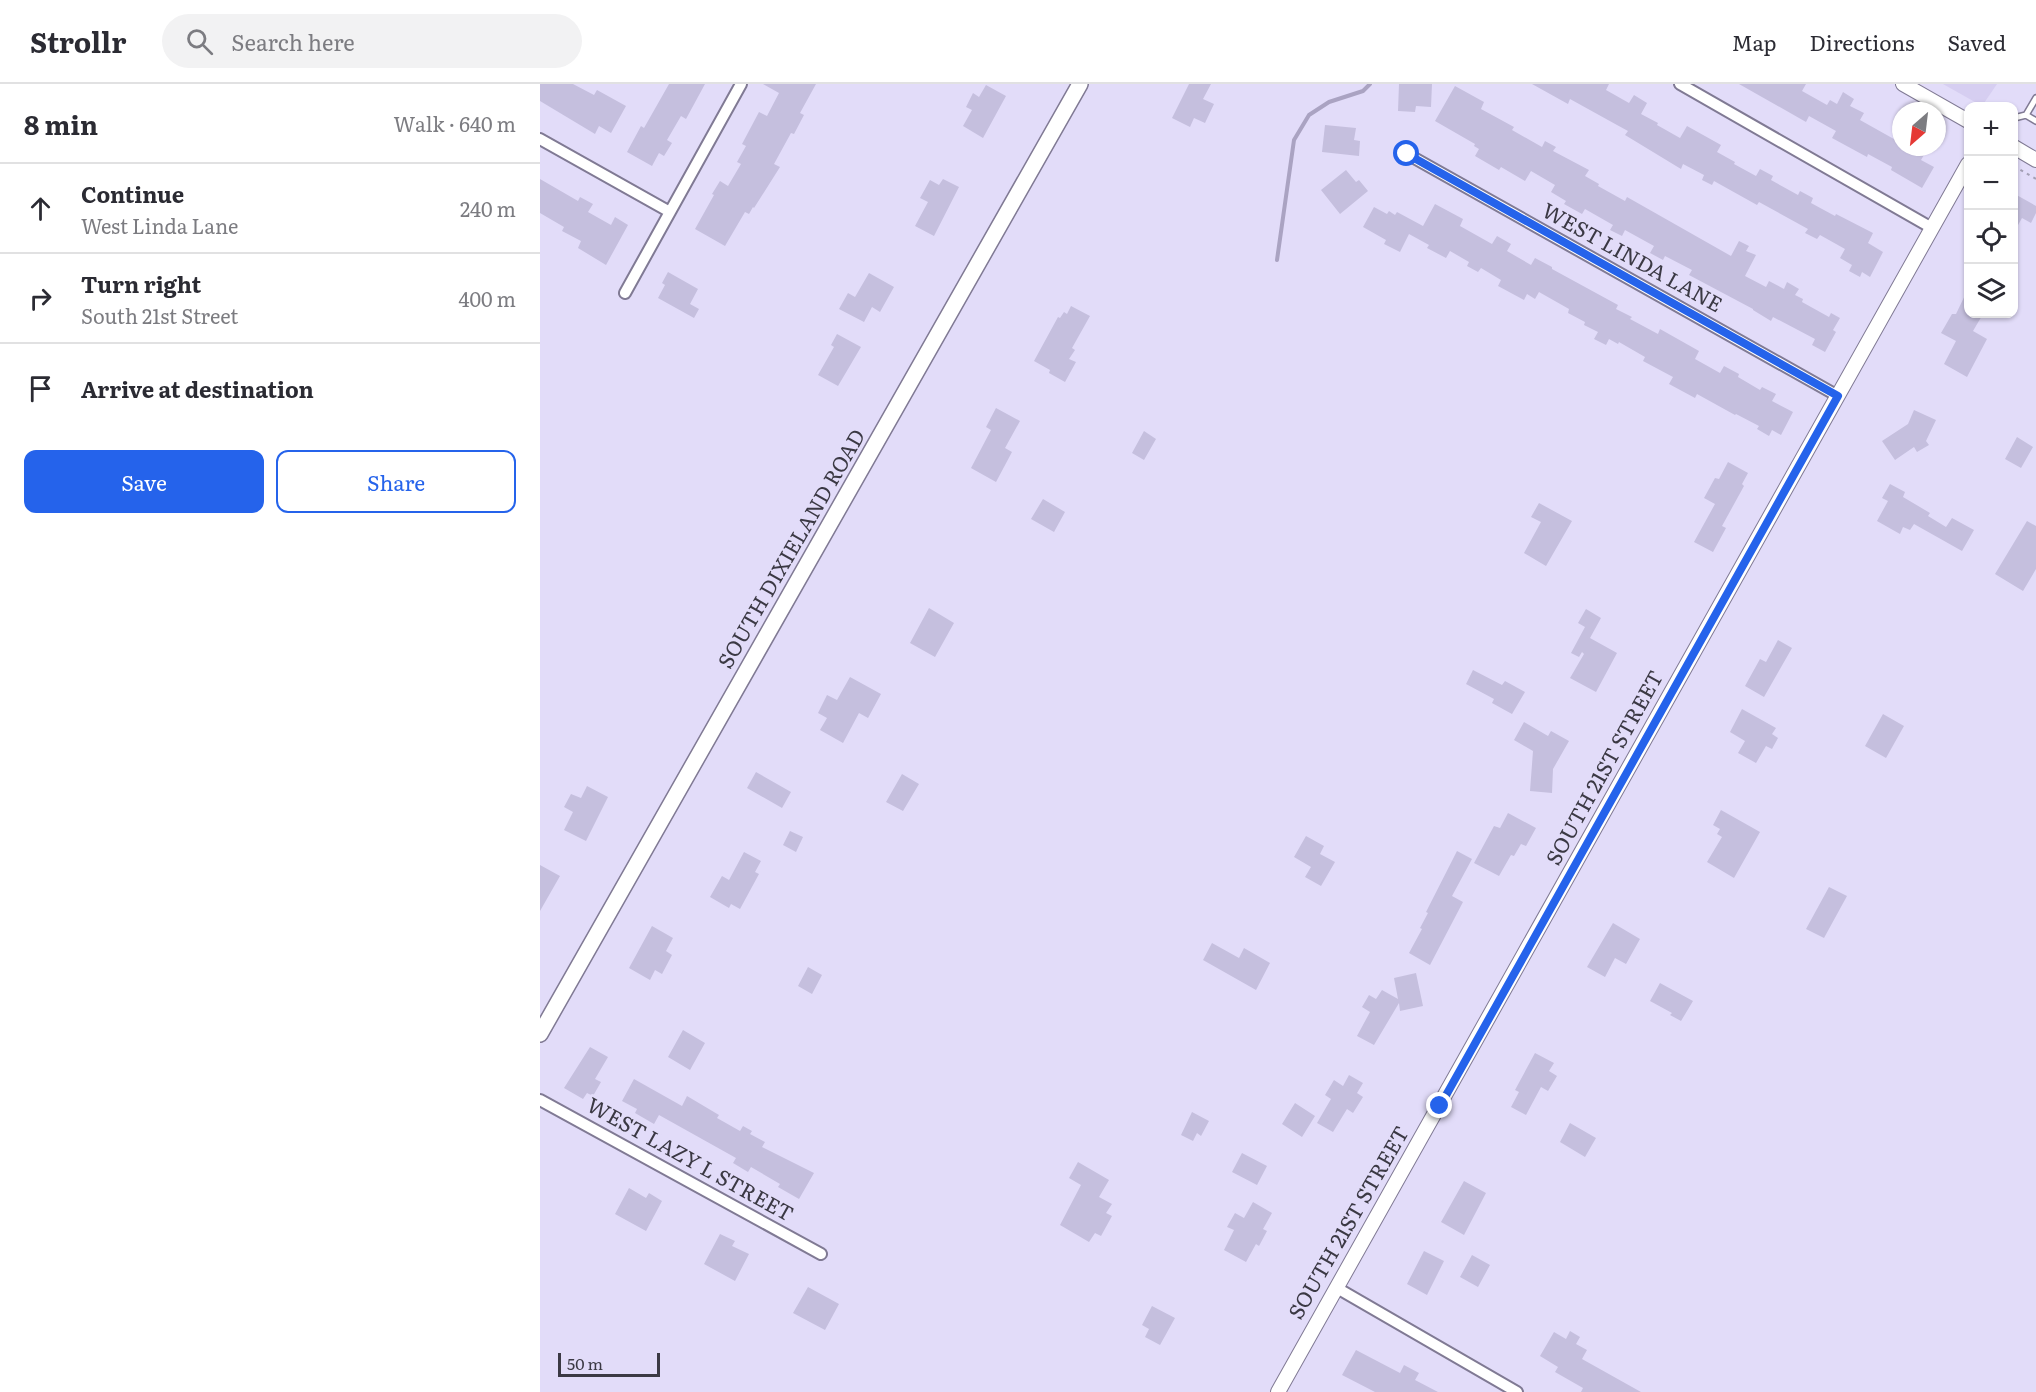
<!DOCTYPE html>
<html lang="en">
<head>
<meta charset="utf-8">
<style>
  :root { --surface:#fff; --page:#f2f2f3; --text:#2b2b33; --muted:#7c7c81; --line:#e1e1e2; --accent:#2563eb }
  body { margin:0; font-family:Literata,serif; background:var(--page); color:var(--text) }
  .controls { position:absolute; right:18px; top:18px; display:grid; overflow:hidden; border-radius:12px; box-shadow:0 2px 4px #0004 }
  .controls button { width:54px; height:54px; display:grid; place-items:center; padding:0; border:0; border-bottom:2px solid var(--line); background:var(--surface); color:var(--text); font:30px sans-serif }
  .compass { position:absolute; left:1352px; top:18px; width:54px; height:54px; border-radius:50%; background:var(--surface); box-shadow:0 2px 4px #0004; rotate:208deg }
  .scale { position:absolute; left:18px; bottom:15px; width:102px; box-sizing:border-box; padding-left:6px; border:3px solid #3b3944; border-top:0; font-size:16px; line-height:21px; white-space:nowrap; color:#3b3944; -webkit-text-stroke:4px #e2dcf9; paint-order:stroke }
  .stop { position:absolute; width:18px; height:18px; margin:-14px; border:4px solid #2563eb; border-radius:50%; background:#fff }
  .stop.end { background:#2563eb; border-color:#fff; box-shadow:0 2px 6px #0008 }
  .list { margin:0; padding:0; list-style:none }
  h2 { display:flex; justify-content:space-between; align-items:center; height:78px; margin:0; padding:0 24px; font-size:26px }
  h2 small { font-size:20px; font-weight:400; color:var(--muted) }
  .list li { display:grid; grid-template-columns:39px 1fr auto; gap:18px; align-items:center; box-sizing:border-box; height:90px; padding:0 24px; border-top:2px solid var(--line) }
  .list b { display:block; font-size:22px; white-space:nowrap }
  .list p { margin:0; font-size:20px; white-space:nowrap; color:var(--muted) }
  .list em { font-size:20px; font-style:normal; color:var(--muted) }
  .actions { display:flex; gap:12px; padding:18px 24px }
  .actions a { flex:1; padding:14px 0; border:2px solid var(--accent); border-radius:12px; text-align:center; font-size:21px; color:var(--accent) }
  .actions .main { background:var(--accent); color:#fff }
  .icon { flex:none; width:33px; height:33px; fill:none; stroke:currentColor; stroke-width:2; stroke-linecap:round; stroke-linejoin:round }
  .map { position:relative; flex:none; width:1496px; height:1308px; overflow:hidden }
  header { display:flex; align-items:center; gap:36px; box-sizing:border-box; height:84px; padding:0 30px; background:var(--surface); border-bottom:2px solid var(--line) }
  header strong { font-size:28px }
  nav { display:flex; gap:33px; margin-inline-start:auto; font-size:21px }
  .search { width:420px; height:54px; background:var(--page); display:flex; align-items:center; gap:15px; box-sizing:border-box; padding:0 21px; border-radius:33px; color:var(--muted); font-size:22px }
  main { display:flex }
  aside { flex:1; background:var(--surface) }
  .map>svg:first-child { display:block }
  .built { fill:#d6cef1 }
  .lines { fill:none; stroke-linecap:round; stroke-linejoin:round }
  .stream { stroke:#aaa3c2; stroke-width:4 }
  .building { fill:#c5bfde }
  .service-casing { stroke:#807a94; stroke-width:8 }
  .minor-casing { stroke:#807a94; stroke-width:14 }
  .tertiary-casing { stroke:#807a94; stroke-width:16 }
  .secondary-casing { stroke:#807a94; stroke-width:18 }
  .path { stroke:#a4a0b6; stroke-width:2; stroke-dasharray:3 4.5; stroke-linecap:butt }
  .service { stroke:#fff; stroke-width:5 }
  .minor { stroke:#fff; stroke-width:10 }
  .tertiary { stroke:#fff; stroke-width:14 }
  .secondary { stroke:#fff; stroke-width:15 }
  .route { stroke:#2563eb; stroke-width:8 }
  .labels { text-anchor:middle; stroke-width:6; stroke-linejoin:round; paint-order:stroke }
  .street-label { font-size:21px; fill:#3b3944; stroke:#e2dcf9 }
</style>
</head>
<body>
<header>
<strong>Strollr</strong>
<div class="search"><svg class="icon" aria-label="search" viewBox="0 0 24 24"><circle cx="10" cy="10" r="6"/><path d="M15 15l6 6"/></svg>Search here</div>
<nav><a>Map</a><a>Directions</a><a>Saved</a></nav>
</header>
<main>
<aside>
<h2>8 min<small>Walk · 640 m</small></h2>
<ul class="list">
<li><svg class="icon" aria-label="ahead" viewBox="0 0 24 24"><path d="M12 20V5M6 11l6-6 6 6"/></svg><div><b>Continue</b><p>West Linda Lane</p></div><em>240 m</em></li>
<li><svg class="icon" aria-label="right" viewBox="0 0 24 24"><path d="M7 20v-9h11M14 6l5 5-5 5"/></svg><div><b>Turn right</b><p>South 21st Street</p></div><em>400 m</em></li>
<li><svg class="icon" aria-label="arrive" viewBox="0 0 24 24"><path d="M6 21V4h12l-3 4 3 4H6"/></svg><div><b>Arrive at destination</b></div></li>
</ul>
<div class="actions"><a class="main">Save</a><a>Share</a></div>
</aside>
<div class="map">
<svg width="1496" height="1308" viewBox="0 0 1496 1308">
  <rect width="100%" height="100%" fill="#e2dcf9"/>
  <path class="built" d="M1403 0H1457L1442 22Z"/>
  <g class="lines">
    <path class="stream" d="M737 176 754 56 769 31 789 18 823 7 830 0"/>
  </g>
  <path class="building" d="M0 0H33L54 11 57 6 86 22 71 49 59 42 55 50 0 17Z
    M129 0H165L146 35 141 32 127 56 132 59 124 72 119 69 112 82 87 68 101 42 104 44Z
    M223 0H276L260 29 264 31 254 50 251 49 234 80 240 83 214 124 213 123 209 130 205 128 185 162 155 145 174 111 172 110 180 97 188 102 201 80 197 78 206 62 202 60 219 28 227 32 239 9Z
    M649 0H671L663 15 674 20 665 39 654 34 650 43 632 34Z
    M859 0H892L891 23 876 22 875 28 858 27Z
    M992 0H1069L1066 6 1089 19 1094 11 1107 19 1101 30 1118 39 1117 41 1140 54 1147 42 1181 61 1177 68 1195 78 1194 80 1216 92 1220 85 1233 92 1231 96 1258 111 1260 107 1273 114 1271 119 1295 132 1296 130 1333 149 1328 159 1343 168 1330 193 1322 188 1320 193 1309 187 1312 181 1300 174 1305 165 1280 151 1277 155 1265 149 1268 145 1219 118 1217 121 1174 97 1172 101 1162 96 1164 91 1143 80 1141 85 1085 51 1088 47 1077 41 1030 15 1028 20Z
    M1199 0H1266L1262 7 1287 21 1290 16 1297 20 1303 8 1314 15 1310 22 1324 29 1320 36 1361 59V63H1368L1384 71 1381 76 1394 83 1382 104 1351 86 1352 83 1328 70 1327 73 1292 54 1296 47 1269 32 1266 38Z
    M446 1 466 12 443 54 423 42 432 26 426 23 433 9 439 13Z
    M915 2 944 18 941 25 974 43 972 46 1002 63 1005 57 1016 63 1013 67 1049 86 1045 92 1059 100 1058 102 1085 117 1087 113 1191 172 1199 157 1209 162 1206 167 1216 171 1205 192 1226 203 1229 197 1244 205 1247 198 1259 205 1255 211 1263 215 1262 218 1289 233 1291 229 1300 234 1293 246 1296 248 1285 268 1272 261 1275 255 1233 233 1231 237 1213 226V225L1149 191 1152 186 1125 172 1123 176 1110 169 1114 162 1085 146 1082 152 1070 146 1073 141 1045 125 1042 130 1024 120 1026 117 1011 108 1015 101 991 87 985 97 961 83 959 86 935 72 939 65 934 62 935 60 895 37Z
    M785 41 816 44 814 56 820 57 819 72 782 68Z
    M806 86 816 98 819 96 828 107 800 130 781 106Z
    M0 95 38 117 40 113 53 120 48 128 71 141 75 133 88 141 66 181 38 164 41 157 22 147 24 143 0 129Z
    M403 95 419 103 394 152 375 142 388 118 380 114 390 96 399 101Z
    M1473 109 1496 122V129L1491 139 1482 134 1473 150Z
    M895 120 923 135 920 142 952 160 957 152 971 160 967 167 991 181 995 174 1012 183V185L1078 221 1076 225 1092 233 1090 235 1118 250 1120 245 1159 267 1155 275 1180 289 1184 282 1199 290 1198 293 1220 306 1222 303 1236 310 1232 317 1253 328 1241 351 1232 346 1229 352 1217 345 1219 342 1196 330 1195 331 1157 310 1155 314 1129 300 1133 293 1103 277 1105 273 1079 258 1078 260 1069 255 1066 261 1054 255 1058 248 1044 241 1045 238 1028 229 1029 225 999 208 995 215 987 210 984 216 958 202 961 196 941 184 938 188 927 182 929 178 910 167 906 174 887 164 889 161 869 150 860 168 844 160 846 156 823 143 834 123 847 130 849 127 855 131 857 128 883 142Z
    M128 188 158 205 150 220 159 225 154 234 118 214 125 201 122 199Z
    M329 189 354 203 340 228 332 223 324 238 299 225 308 209 315 213Z
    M1428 205V230H1443L1433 247 1447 255 1427 293 1404 280 1416 257 1401 249 1412 230H1416Z
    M531 222 550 232 532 264 535 266 529 275 536 278 525 298 509 289 510 286 494 277 518 233 520 234 524 228 527 230Z
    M297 250 321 263 298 302 278 291 294 263 291 261Z
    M456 324 480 337 465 364 472 368 456 398 431 384 451 346 446 343Z
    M1374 326 1396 336 1386 357 1389 361 1377 368 1374 363 1355 376 1342 357 1368 340Z
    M604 347 616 355 604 376 592 369Z
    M1477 353 1493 363 1481 384 1465 375Z
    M1188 378 1208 389 1202 400 1204 402 1182 442 1186 444 1173 468 1154 458 1175 420 1164 414 1175 394 1179 395Z
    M1350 400 1365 408 1363 413 1390 429 1388 432 1406 443 1412 434 1434 446 1422 467 1374 440 1370 446 1363 443 1360 450 1337 437 1348 417 1342 414Z
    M503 415 525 428 514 448 491 435Z
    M999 419 1032 437 1006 482 984 469 1001 438 991 433Z
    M1487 437 1496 442V485L1483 507 1455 490Z
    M389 524 414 539 395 573 370 559Z
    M1046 525 1061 534 1050 554 1077 569 1056 608 1030 594 1044 570 1042 568 1039 573 1031 569 1045 543 1038 539Z
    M1238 556 1252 564 1224 613 1205 602 1220 575 1226 578Z
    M933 586 962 601 965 597 985 608 972 630 952 619 954 615 926 600Z
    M310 593 341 610 328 634 319 629 303 659 280 646 287 634 278 629 287 611 297 616Z
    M1202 625 1236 644 1232 650 1238 654 1232 665 1226 662 1216 679 1198 669 1205 657 1190 648Z
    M1343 630 1364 642 1346 674 1325 662Z
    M984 638 1008 652 1011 647 1029 657 1013 685 1012 709 990 707 993 667 974 656Z
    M216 688 251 708 242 724 207 704Z
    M362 690 379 700 363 727 346 718Z
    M47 702 68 713 46 757 24 746 33 728 24 723 31 710 41 714Z
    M1181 726 1220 748 1194 794 1167 778 1182 753 1177 750 1180 745 1173 741Z
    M968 729 996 744 986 762 981 760 974 772 971 771 959 792 934 779 954 742 960 744Z
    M250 747 263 753 256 768 243 761Z
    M766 752 784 762 780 770 795 778 781 802 765 793 771 783 754 773Z
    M917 767 932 775 912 812 923 818 890 881 869 869 882 845 880 844 888 829 886 828Z
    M204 768 221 777 215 788 219 790 200 825 191 820 189 824 170 813 182 792 189 796Z
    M0 781 20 792 0 827Z
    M1289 803 1307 812 1284 854 1266 845Z
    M1073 839 1100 855 1086 880 1075 874 1065 893 1047 883Z
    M112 842 133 854 126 867 132 871 122 890 115 886 110 896 89 884Z
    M672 859 699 874 704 864 730 879 716 906 663 876Z
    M268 883 282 891 272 910 258 902Z
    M876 889 883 922 860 927 859 919 834 961 817 952 830 928 822 923 829 911 836 915 842 906 858 915 854 894Z
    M1120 899 1153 917 1141 937 1130 931 1132 929 1110 917Z
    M143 946 165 959 150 986 128 973Z
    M50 963 68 973 55 995 61 998 53 1012 47 1009 43 1015 24 1004Z
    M995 969 1014 979 1009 987 1017 992 1008 1007 1001 1003 986 1031 971 1023 979 1008 975 1006Z
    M809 991 823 999 817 1009 823 1013 813 1029 807 1025 793 1048 777 1039 791 1015 785 1011 794 996 803 1002Z
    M94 995 142 1022 147 1012 179 1031 177 1034 200 1047 203 1042 212 1047 210 1050 225 1058 222 1063 274 1089 259 1115 238 1103 240 1100 211 1083 208 1088 193 1079 196 1074 119 1031 114 1040 95 1029 97 1025 82 1017Z
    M755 1019 775 1032 762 1053 742 1040Z
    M652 1028 669 1037 661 1052 657 1049 653 1057 641 1051Z
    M1030 1039 1056 1054 1045 1073 1020 1058Z
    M702 1069 727 1082 717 1101 692 1088Z
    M538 1078 569 1096 559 1113 572 1120 566 1129 572 1132 561 1152 555 1149 549 1158 520 1141 541 1101 529 1094Z
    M924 1097 946 1109 924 1151 901 1138Z
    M89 1104 106 1114 109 1109 122 1117 106 1147 75 1130Z
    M713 1118 732 1129 723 1145 727 1147 719 1162 716 1160 706 1178 684 1166 694 1146 687 1143 695 1129 704 1134Z
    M180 1150 195 1157 192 1162 209 1170 195 1197 164 1180Z
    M884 1167 904 1177 887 1211 867 1200Z
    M932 1171 950 1181 938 1203 920 1193Z
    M268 1203 299 1220 285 1246 253 1229Z
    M612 1222 635 1234 620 1261 605 1253 609 1245 602 1241Z
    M1030 1247 1040 1253 1036 1260 1047 1266 1042 1275 1101 1308H1041L1043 1304 1015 1288 1018 1283 1000 1272 1014 1248 1026 1255Z
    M816 1266 860 1289 864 1281 879 1289 875 1296 898 1308H835L802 1291Z"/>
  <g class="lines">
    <defs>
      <path id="service" d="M1486 31 1496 14
        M1474 34 1486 31 1496 37"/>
      <path id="minor" d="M1140 0 1392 144
        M0 55 130 128
        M867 70 1298 312
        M85 209 201 0
        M0 1016 281 1170
        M797 1204 977 1308"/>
      <path id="tertiary" d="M1363 0 1428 37
        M1474 63 1496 76
        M738 1308 1428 80"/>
      <path id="secondary" d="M0 950 540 0"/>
    </defs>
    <use href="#service" class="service-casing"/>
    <use href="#minor" class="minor-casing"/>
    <use href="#tertiary" class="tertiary-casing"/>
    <use href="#secondary" class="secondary-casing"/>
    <path class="path" d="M1474 82 1496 95"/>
    <use href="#service" class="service"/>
    <use href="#minor" class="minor"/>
    <use href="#tertiary" class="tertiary"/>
    <use href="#secondary" class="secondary"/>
  </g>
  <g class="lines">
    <path class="route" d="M867 70 1298 312 900 1022"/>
  </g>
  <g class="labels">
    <g class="street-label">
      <text transform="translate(1092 174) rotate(29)" y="7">WEST LINDA LANE</text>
      <text transform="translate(252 465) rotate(-60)" y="7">SOUTH DIXIELAND ROAD</text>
      <text transform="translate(1065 684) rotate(-61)" y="7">SOUTH 21ST STREET</text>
      <text transform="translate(150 1076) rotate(29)" y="7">WEST LAZY L STREET</text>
      <text transform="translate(809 1139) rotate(-60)" y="7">SOUTH 21ST STREET</text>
    </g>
  </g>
</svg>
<div class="controls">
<button>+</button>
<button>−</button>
<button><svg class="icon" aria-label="locate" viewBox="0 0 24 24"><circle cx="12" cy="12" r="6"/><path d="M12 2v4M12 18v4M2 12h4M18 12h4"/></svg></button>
<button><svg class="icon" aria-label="layers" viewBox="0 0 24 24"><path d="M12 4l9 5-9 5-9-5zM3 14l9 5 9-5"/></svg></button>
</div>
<svg class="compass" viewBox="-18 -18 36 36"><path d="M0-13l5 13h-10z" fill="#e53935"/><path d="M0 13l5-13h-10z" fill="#7c7c81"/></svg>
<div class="scale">50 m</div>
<div class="stop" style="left:867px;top:70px"></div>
<div class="stop end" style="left:900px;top:1022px"></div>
</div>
</main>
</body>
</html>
